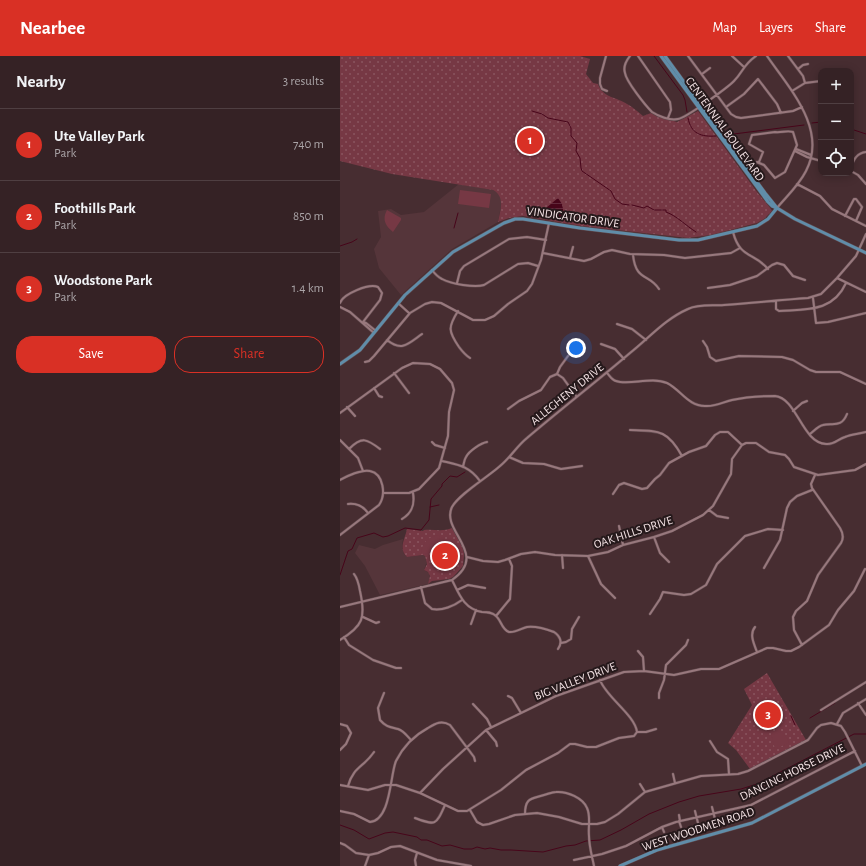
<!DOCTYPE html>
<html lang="en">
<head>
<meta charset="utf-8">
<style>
  :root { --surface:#352225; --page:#402f32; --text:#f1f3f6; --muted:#aaa4a7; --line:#4f3f42; --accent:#d93025 }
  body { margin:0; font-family:"Alegreya Sans",sans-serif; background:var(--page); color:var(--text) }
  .controls { position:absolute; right:12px; top:12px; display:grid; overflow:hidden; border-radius:8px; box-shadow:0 2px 10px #0003 }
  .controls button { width:36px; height:36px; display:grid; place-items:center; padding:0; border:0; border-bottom:1px solid var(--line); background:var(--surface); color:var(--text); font:20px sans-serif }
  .you { position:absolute; left:236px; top:292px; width:14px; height:14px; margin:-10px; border:3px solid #fff; border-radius:50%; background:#1a73e8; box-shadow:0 0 0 6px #1a73e833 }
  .badge { display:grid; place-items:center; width:26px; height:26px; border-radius:50%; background:var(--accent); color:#fff; font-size:13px; font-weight:700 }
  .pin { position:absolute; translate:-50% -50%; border:2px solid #fff; box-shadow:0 1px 4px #0006 }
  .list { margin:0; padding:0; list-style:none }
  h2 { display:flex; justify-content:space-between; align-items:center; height:52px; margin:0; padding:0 16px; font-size:17px }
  h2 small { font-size:13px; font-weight:400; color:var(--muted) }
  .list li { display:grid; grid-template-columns:26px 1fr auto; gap:12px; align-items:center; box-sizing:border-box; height:72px; padding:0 16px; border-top:1px solid var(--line) }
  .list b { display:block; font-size:15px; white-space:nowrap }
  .list p { margin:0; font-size:13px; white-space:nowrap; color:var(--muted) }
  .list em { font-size:13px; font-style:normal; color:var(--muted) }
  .actions { display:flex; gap:8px; padding:12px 16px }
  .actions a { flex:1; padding:9px 0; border:1px solid var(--accent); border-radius:16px; text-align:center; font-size:14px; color:var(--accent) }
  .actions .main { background:var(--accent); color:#fff }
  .icon { flex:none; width:22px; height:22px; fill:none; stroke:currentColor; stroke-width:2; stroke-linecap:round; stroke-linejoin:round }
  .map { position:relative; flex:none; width:526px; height:810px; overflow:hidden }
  header { display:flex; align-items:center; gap:24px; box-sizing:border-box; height:56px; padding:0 20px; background:var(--accent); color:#fff }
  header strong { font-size:19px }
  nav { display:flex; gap:22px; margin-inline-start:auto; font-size:14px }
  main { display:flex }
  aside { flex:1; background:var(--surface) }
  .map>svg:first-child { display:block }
  .built { fill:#55353a }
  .park { fill:url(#park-dots) }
  .garden { fill:#763844 }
  .water { fill:url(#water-rules) }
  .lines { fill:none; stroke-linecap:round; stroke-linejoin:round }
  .stream { stroke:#47051a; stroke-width:1 }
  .minor-casing { stroke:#614a4e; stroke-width:3 }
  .major-casing { stroke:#614a4e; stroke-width:4 }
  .minor { stroke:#98787d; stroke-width:2 }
  .major { stroke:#608da9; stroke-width:3 }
  .labels { text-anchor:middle; stroke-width:4; stroke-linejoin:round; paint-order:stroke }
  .street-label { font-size:12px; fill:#f5e3e5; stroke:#25191b }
</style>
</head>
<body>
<header>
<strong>Nearbee</strong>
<nav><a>Map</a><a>Layers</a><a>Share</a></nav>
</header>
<main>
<aside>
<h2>Nearby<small>3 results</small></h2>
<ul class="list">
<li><span class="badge">1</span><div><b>Ute Valley Park</b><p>Park</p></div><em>740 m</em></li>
<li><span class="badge">2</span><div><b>Foothills Park</b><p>Park</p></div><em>850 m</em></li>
<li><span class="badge">3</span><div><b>Woodstone Park</b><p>Park</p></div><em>1.4 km</em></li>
</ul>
<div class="actions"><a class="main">Save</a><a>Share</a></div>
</aside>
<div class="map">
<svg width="526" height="810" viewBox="0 0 526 810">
  <defs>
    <pattern id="park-dots" width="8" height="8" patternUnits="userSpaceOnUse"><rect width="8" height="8" fill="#763844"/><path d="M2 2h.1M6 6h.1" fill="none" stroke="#8a555f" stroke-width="1.8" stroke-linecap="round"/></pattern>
    <pattern id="water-rules" width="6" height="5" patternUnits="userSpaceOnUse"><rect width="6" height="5" fill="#47051a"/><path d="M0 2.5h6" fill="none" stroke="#62293b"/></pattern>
  </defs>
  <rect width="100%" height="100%" fill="#472d31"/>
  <path class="built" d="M119 128 153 134 157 136 160 140 162 145 158 166 112 193 61 239 39 212 34 193 41 181 38 155 51 153 61 159 84 156Z
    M63 483 62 492 64 498 67 501 83 499 85 500 87 508H86L84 514 89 517 90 522 89 526 88 528 40 539 25 510 15 497 19 489 35 493 43 489Z"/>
  <path class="park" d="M0 0H240L250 3 246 18 253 27 258 28C263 42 277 41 287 48 293 51 298 56 303 60L311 57 316 60 337 66 358 55 417 136 431 153 432 155 424 163 417 167 371 179 348 182 241 170 183 160 169 162 158 166C160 155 166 141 153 134L52 118 0 105Z
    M112 472 123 492 124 498 123 510 113 521 109 523 92 525 88 528 90 520 88 516 84 514 87 508 85 500 83 499 67 501C58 493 65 483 67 473L83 475 84 474C94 473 103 476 112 472Z
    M427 617 466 684 410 713 396 694 388 687 412 649 404 633Z"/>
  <path class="garden" d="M120 134 151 138 149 152 118 148Z
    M47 154 61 162V164L53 176C45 170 42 163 47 154Z
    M100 479 98 496 81 498C82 486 89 480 100 479Z
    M435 675C442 675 447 680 449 687L435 693 431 678Z"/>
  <path class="water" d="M218 142 222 148 224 158C219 162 216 164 210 161L206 152Z"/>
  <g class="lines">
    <path class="stream" d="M314 0 343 39 345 44 347 56
      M192 55 202 58 208 62 228 66 231 72V80L237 87 236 95 240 102 241 112 242 115 271 135 275 143 282 148 289 149
      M348 62C351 78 361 81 376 80
      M472 67 481 66
      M511 73 526 78
      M386 79 464 69
      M292 149 304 152 307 150 314 154H326V156C337 160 345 169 356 176
      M114 172 118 157
      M0 190 12 186 17 183
      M90 451 99 449
      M0 519 8 495 12 493 17 482 34 477 43 481 48 480 65 472 81 474 89 464 91 443 102 430V428L110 420 117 421 125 416
      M451 660 455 669
      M470 662 495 647
      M0 769 14 774 29 783 45 777 53 776 77 781 81 784H87L102 790 110 789 124 793H132L137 791 145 793 150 792 161 794H171L203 796 226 790 235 789 246 785 260 784 281 774 309 758 339 746 359 740 401 733 417 728 514 678H526"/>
    <defs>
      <path id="minor" d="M266 0 260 22V28L262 33 267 35
        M290 0C286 5 283 11 285 17 286 25 305 49 312 56 318 60 330 65 338 63 346 62 387 32 394 25 403 16 403 9 416 0
        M298 0 330 46 331 54 328 62
        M348 0 391 58 396 61 401 62 453 55 462 51
        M392 0 404 11
        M427 0C449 32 488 73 466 115 459 129 447 140 437 152
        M448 0 463 20 465 27
        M458 13 463 9 468 8
        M362 18 370 12
        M452 35 465 27 481 25
        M386 51 404 38 418 23 437 48 441 57
        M456 93 471 99
        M455 95 467 101 481 105
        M511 111C514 103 517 97 526 96
        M407 113 417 106 424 109 435 122 445 116 457 89 453 76C447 74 441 77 435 76L412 79 409 88 423 96 419 106
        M511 115 518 119 526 128
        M457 128 480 140 492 153 526 170
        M505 160 514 143H516L522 151 516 165
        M393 176C400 203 414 196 428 213
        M203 197 244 205 251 203 264 196 272 194 290 198 324 199 345 202 391 197 400 192
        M293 199C296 226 309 217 319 233
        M230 202 233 191
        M92 214C95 218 98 221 102 223 111 228 135 232 144 229L178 208 188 207 198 210
        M497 222 526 236
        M117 227 120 215 124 210 169 183 187 181 206 184
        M368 232 390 229 417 220 432 209 437 207 444 209 453 220 465 224
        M473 242 476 267 488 266 526 257
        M436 245V253L439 255C467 253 493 256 506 227
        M0 247C3 238 29 227 38 231L42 237 40 244 23 266
        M58 247 69 257
        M0 251 10 256 34 277
        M118 255C108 271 108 275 119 291 122 295 125 299 130 302
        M23 266 26 267 36 275
        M277 268 292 273 306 284
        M47 284C62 296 68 288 82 278
        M363 285 367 291 370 301 376 305 399 300 442 301 453 304 470 314 476 316H500L526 328
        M261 288 275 293 284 303
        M25 306 29 305 34 300 70 257 85 248 92 246 101 247 133 264H145L154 260 168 248 187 235 192 228 201 204 209 167
        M54 317 69 337
        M267 317C270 320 272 324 276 325 289 330 311 320 327 327 341 334 348 350 365 350 375 351 383 346 392 344 405 341 421 340 435 340 457 342 462 387 486 388 494 389 498 383 505 381 512 378 519 378 526 376
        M217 318 223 322 236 340
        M217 318 220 311 228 300
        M34 332 39 340 42 341
        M7 351 15 360
        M168 353 179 345 201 334 210 321 217 318
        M453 355 462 347 467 345
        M0 357 62 312 73 307 90 308 100 313 112 327 114 334 109 356 108 380 99 412 79 433 69 437H44
        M290 374C318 375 327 373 342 400
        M470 378C474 375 478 370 483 369 492 366 501 373 507 358
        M0 384 18 402 23 415
        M92 386 95 389 105 392
        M9 393C22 380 27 383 40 393
        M169 401 183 407 204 408 221 413 242 410
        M102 405C119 409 129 410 140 425
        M123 411C124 407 124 404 126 401 129 395 141 387 147 386
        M0 424C7 420 22 413 30 415 44 418 46 439 39 449L0 479
        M273 438 279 429 284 427 302 433 307 432 315 423 320 419 329 407 349 396 366 390 375 379 380 376H388L402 389
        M8 448C17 447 23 450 28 457
        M369 454 377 460 388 462
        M62 463C72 457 75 449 73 437
        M279 470 283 489
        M314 481 320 497 329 506
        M222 499 223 512
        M248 500 261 528 275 542
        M127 501 143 505 158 506 165 504 181 498 195 496 215 499 248 500 268 496 283 489 314 481 332 475 363 459 373 450 391 418 392 403 402 389 406 387H416L429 396 445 399 449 403 454 411 478 419 515 414 526 408
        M424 512 440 484 447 452 450 446 457 440 472 434
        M112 524C119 538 124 553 142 556 147 556 152 556 156 560 161 564 162 574 169 576 175 577 182 572 187 571 196 570 206 573 214 576 220 580 223 586 218 593
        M81 531 85 547 92 553C102 555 114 550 122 544
        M117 534 128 529 145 532
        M0 551 112 524C150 498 100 475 112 451 119 438 148 421 160 410 170 402 177 390 187 382 221 353 256 326 290 297 309 282 325 263 348 253 358 248 372 250 384 249 412 247 440 244 468 242L481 238 497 222 516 200 526 178
        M310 558 320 543 323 536 344 539 351 538 366 529 377 508 405 480 428 473 443 474
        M156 560 170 543 172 510 169 503
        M23 561 36 567 39 566
        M131 568 136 554
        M415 571C409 578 414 588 417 596
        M4 581 9 589 33 604 56 612H61
        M0 584C23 570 26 562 20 535 19 529 18 523 14 518
        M221 587 226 586 231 583 232 573 239 561
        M462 589 454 574 453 561 456 555 467 545 478 519 501 487C504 482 503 477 500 472L472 432 471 428 475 419
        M298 595 303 601 304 615
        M260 624C266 641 295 659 297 676
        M44 637 38 652 40 664C46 671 50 671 58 673 64 675 67 680 71 684
        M168 640 172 642 181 657
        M319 642V637L324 624 326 609 346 589 348 584
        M518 647 526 659
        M133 648 147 663 151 671
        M481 654 526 626
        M0 668 7 670 11 677 6 688 0 694
        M497 668 503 657 526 643
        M146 674 156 686 157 690
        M370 685 377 696 388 703 389 718
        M333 718 335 727
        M300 728 305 736
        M0 729 28 734 45 729H56L80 737 118 755H127L161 734 186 714 218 697 230 688H235L247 691H256L279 682 294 680 297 676H306L316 673
        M8 730C13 711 24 711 34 696
        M80 737 103 713 146 674 216 640 284 616 304 615 334 619 361 613H379L427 592H433L446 595H451L459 591 489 569 498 554 514 535 525 513
        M372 751 375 763
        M130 754 137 766 143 769 149 768 175 759 197 757 219 761 242 768H257L265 766 278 758 305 736 361 720 398 718 408 715 468 684 477 672 481 669 491 667 501 670 505 676 522 710
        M0 755 14 758 30 766C51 764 50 719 56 705 63 691 75 679 88 672 96 667 102 664 110 669L134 701 135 705
        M355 755 358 767
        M185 758C185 741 192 743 204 739 208 738 212 736 216 736 227 735 243 742 247 752 251 760 248 771 249 780 249 790 252 800 254 810
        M339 759 340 765
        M75 762C96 770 96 769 105 749
        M339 765 341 771
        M322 771 324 776
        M0 787 5 789 16 797 29 799 38 797 51 791 60 790 97 804 131 810
        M234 804 262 798 286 790 322 771 336 766 411 749 515 695
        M25 810 29 799
        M76 810 75 804 77 797"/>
      <path id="major" d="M321 0 428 146 432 150 437 152 455 163 526 197
        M325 0 425 137 437 152
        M0 308 20 294 65 239 113 196 164 167 175 163H183L240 172 339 184H358L417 170 428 163 437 152
        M280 810 317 794 412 767 526 708"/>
    </defs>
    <use href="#minor" class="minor-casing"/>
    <use href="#major" class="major-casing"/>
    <use href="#minor" class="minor"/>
    <use href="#major" class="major"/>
  </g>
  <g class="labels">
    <g class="street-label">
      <text transform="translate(385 73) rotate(54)" y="4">CENTENNIAL BOULEVARD</text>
      <text transform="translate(233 161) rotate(8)" y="4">VINDICATOR DRIVE</text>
      <text transform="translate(227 338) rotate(-39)" y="4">ALLEGHENY DRIVE</text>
      <text transform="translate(293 476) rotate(-18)" y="4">OAK HILLS DRIVE</text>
      <text transform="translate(235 625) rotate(-21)" y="4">BIG VALLEY DRIVE</text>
      <text transform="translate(452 716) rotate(-26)" y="4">DANCING HORSE DRIVE</text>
      <text transform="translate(358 773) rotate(-18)" y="4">WEST WOODMEN ROAD</text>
    </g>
  </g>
</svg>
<div class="controls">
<button>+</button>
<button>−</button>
<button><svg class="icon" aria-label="locate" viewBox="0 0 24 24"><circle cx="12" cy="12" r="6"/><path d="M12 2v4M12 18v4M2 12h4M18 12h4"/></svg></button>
</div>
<div class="you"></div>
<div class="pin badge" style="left:190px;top:85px">1</div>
<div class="pin badge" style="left:105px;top:500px">2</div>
<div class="pin badge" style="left:428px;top:659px">3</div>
</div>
</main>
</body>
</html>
